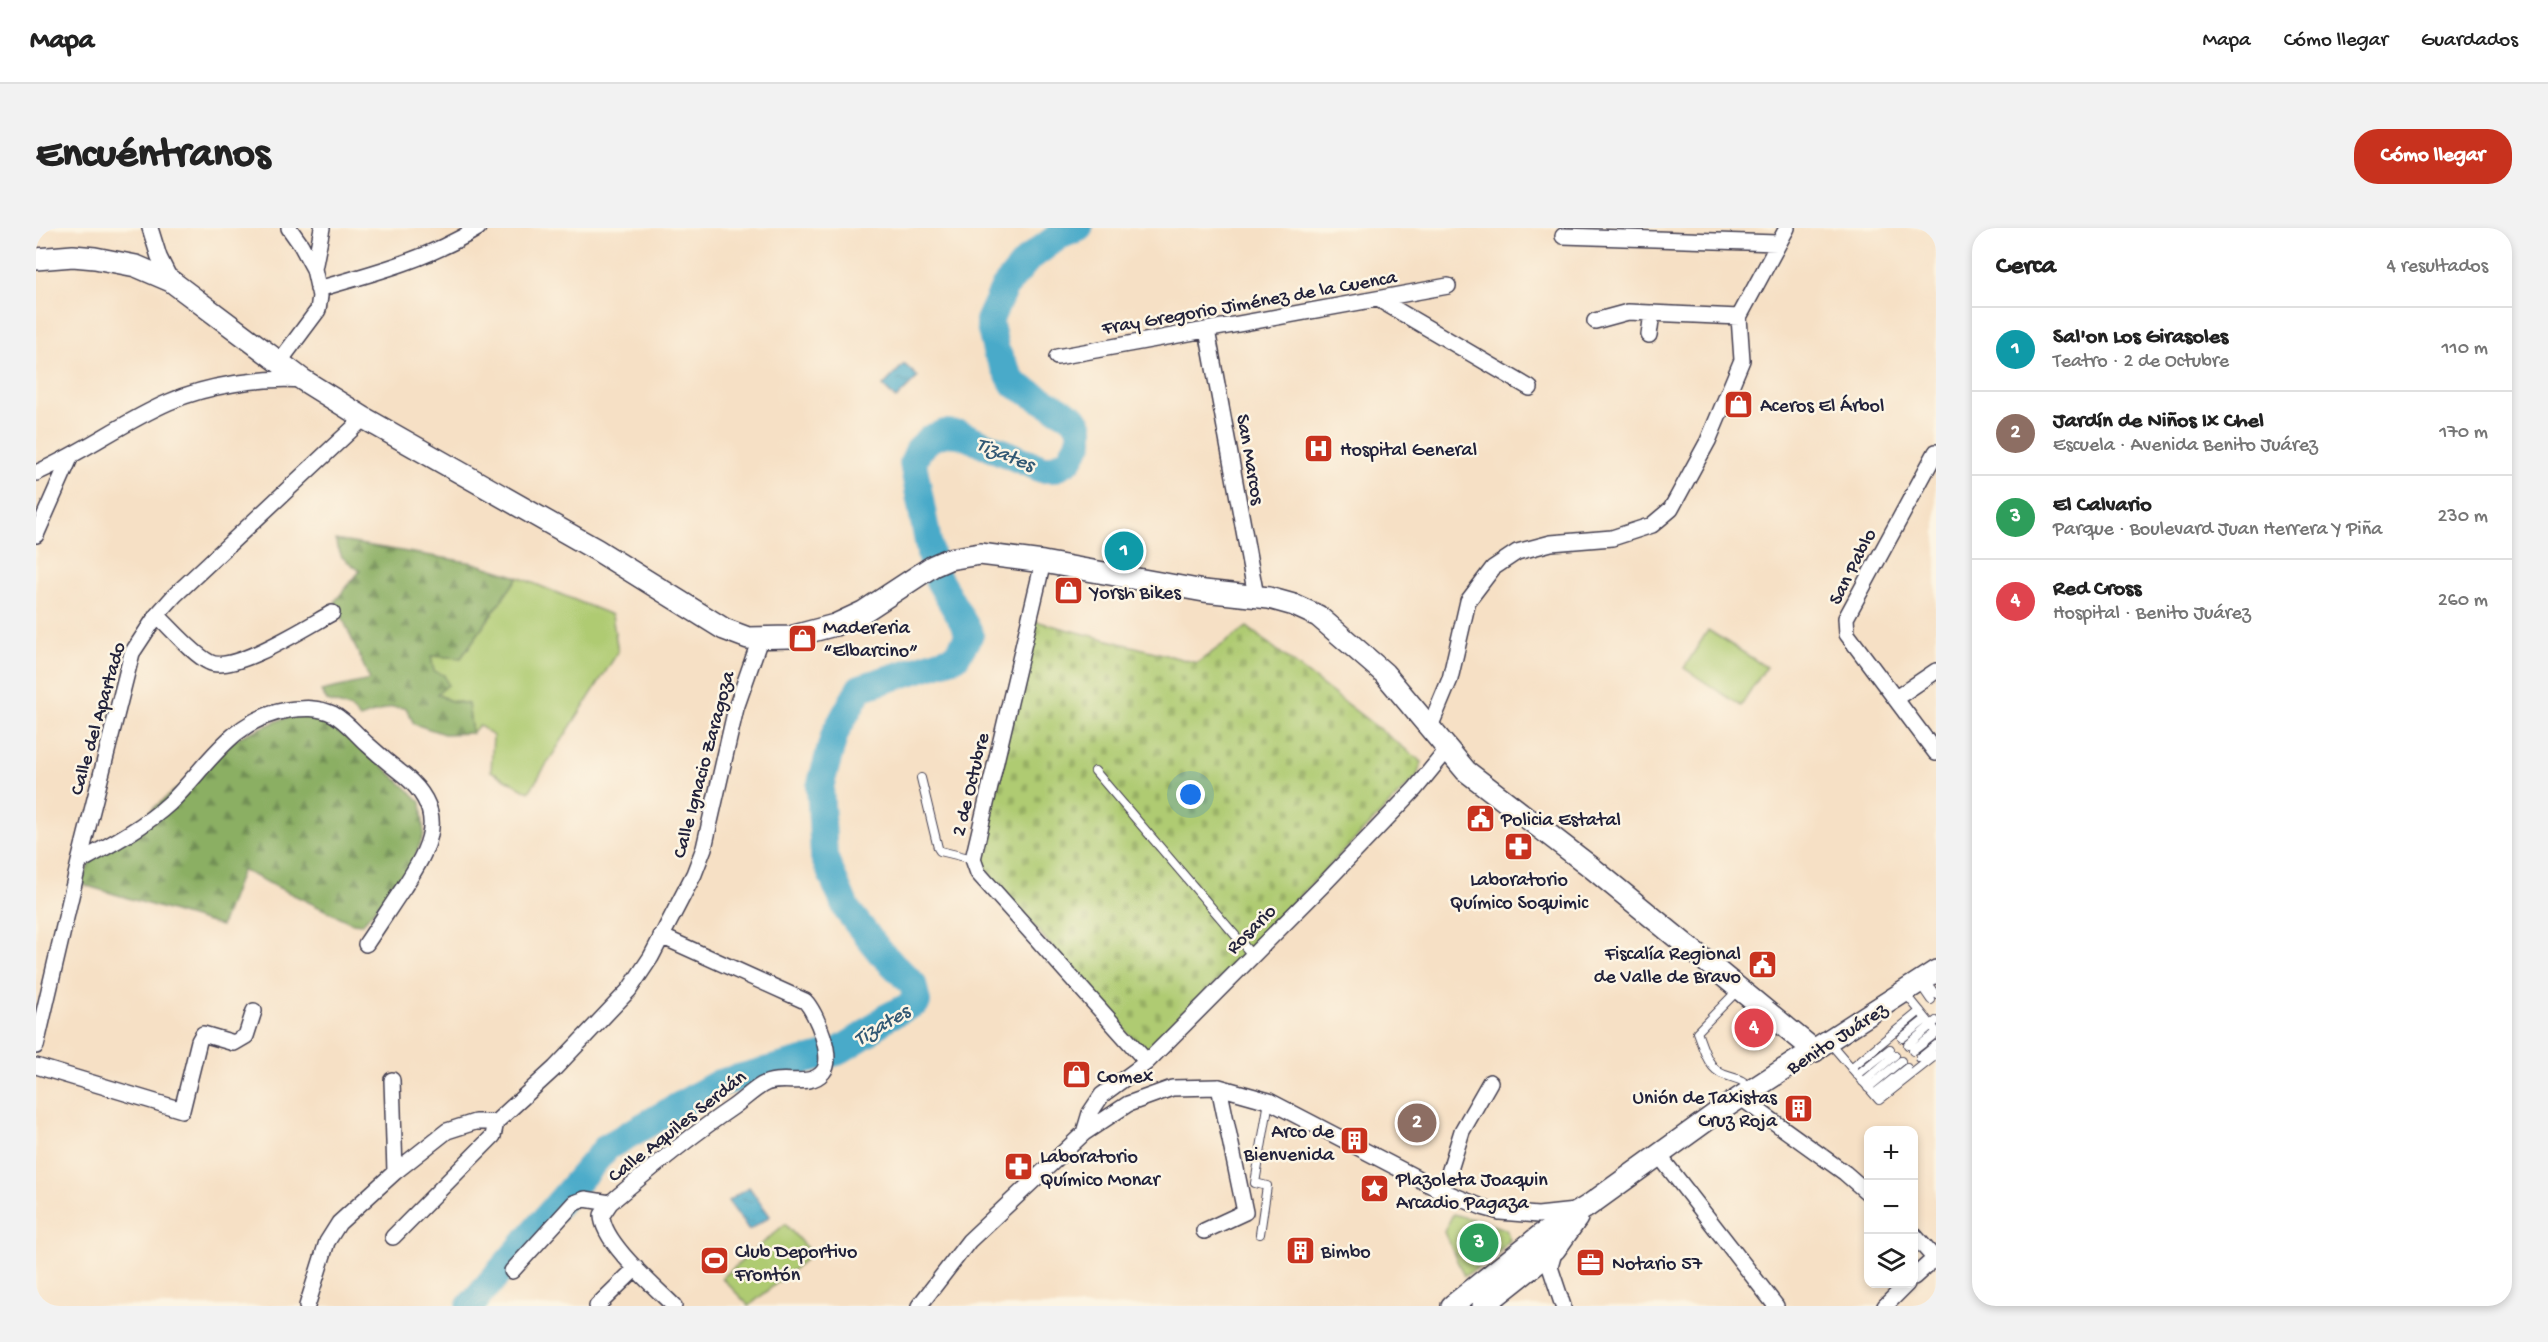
<!DOCTYPE html>
<html lang="es">
<head>
<meta charset="utf-8">
<style>
  :root { --surface:#fff; --page:#f2f2f2; --text:#222; --muted:#767676; --line:#e0e0e0; --accent:#c8321e }
  body { margin:0; font-family:"Gochi Hand",sans-serif; background:var(--page); color:var(--text) }
  .controls { position:absolute; right:18px; bottom:18px; display:grid; overflow:hidden; border-radius:12px; box-shadow:0 3px 9px #0003 }
  .controls button { width:54px; height:54px; display:grid; place-items:center; padding:0; border:0; border-bottom:2px solid var(--line); background:var(--surface); color:var(--text); font:30px sans-serif }
  .you { position:absolute; left:1155px; top:567px; width:21px; height:21px; margin:-15px; border:4px solid #fff; border-radius:50%; background:#1a73e8; box-shadow:0 0 0 9px #1a73e833 }
  .badge { display:grid; place-items:center; width:39px; height:39px; border-radius:50%; background:var(--accent); color:#fff; font-size:20px; font-weight:700 }
  .pin { position:absolute; translate:-50% -50%; border:3px solid #fff; box-shadow:0 2px 6px #0006 }
  .list { margin:0; padding:0; list-style:none }
  h2 { display:flex; justify-content:space-between; align-items:center; height:78px; margin:0; padding:0 24px; font-size:26px }
  h2 small { font-size:20px; font-weight:400; color:var(--muted) }
  .list li { display:grid; grid-template-columns:39px 1fr auto; gap:18px; align-items:center; box-sizing:border-box; height:84px; padding:0 24px; border-top:2px solid var(--line) }
  .list b { display:block; font-size:22px; white-space:nowrap }
  .list p { margin:0; font-size:20px; white-space:nowrap; color:var(--muted) }
  .list em { font-size:20px; font-style:normal; color:var(--muted) }
  .icon { flex:none; width:33px; height:33px; fill:none; stroke:currentColor; stroke-width:2; stroke-linecap:round; stroke-linejoin:round }
  .map { position:relative; flex:none; width:1900px; height:1078px; overflow:hidden; border-radius:24px }
  header { display:flex; align-items:center; gap:36px; box-sizing:border-box; height:84px; padding:0 30px; background:var(--surface); border-bottom:2px solid var(--line) }
  header strong { font-size:28px }
  nav { display:flex; gap:33px; margin-inline-start:auto; font-size:21px }
  .intro { display:flex; align-items:center; justify-content:space-between; box-sizing:border-box; height:144px; padding:0 36px }
  h1 { margin:0; font-size:42px }
  .button { padding:15px 27px; border-radius:24px; background:var(--accent); color:#fff; font-size:21px; font-weight:700 }
  main { display:flex; gap:36px; padding:0 36px }
  aside { flex:1; background:var(--surface); border-radius:24px; box-shadow:0 3px 9px #0003 }
  .map>svg:first-child { display:block }
  .green { fill:#afcb72; stroke:#687656; stroke-width:1.5 }
  .forest { fill:url(#forest-firs); stroke:#566850; stroke-width:1.5 }
  .cemetery { fill:url(#cemetery-stones); stroke:#687656; stroke-width:1.5 }
  .water { fill:url(#water-ripples); stroke:#366682; stroke-width:1.5 }
  .lines { fill:none; stroke-linecap:round; stroke-linejoin:round }
  .river { stroke:#4aaac9; stroke-width:28 }
  .lane-casing { stroke:#423e50; stroke-width:10 }
  .street-casing { stroke:#423e50; stroke-width:18 }
  .secondary-casing { stroke:#423e50; stroke-width:24 }
  .lane { stroke:#fff; stroke-width:8 }
  .street { stroke:#fff; stroke-width:15 }
  .secondary { stroke:#fff; stroke-width:21 }
  .labels { text-anchor:middle; stroke-width:5; stroke-linejoin:round; paint-order:stroke }
  .street-label { font-size:20px; fill:#22223b; stroke:#fcf5e5 }
  .poi-label { font-size:20px; fill:#22223b; stroke:#fcf5e5; text-anchor:start }
  .water-label { font-size:21px; font-style:italic; fill:#325874; stroke:#fcf5e5 }
</style>
</head>
<body>
<header>
<strong>Mapa</strong>
<nav><a>Mapa</a><a>Cómo llegar</a><a>Guardados</a></nav>
</header>
<div class="intro"><h1>Encuéntranos</h1><a class="button">Cómo llegar</a></div>
<main>
<div class="map">
<svg width="1900" height="1078" viewBox="0 0 1900 1078">
  <defs>
    <pattern id="forest-firs" width="22" height="20" patternUnits="userSpaceOnUse" patternTransform="scale(1.5)"><rect width="22" height="20" fill="#8baf64"/><path d="M5 1l3.5 6h-7zM16 11l3.5 6h-7z" fill="#718e54"/></pattern>
    <pattern id="cemetery-stones" width="16" height="16" patternUnits="userSpaceOnUse" patternTransform="scale(1.5)"><rect width="16" height="16" fill="#afcb72"/><path d="M2 7V4a2 2 0 0 1 4 0v3zM10 15v-3a2 2 0 0 1 4 0v3z" fill="#96ae64"/></pattern>
    <pattern id="water-ripples" width="26" height="14" patternUnits="userSpaceOnUse" patternTransform="scale(1.5)"><rect width="26" height="14" fill="#4aaac9"/><path d="M2 4q2-2 4 0t4 0M15 11q2-2 4 0t4 0" fill="none" stroke="#3d8aa4"/></pattern>
  </defs>
  <rect width="100%" height="100%" fill="#fcf5e5"/>
  <filter id="ink" filterUnits="userSpaceOnUse"><feTurbulence type="fractalNoise" baseFrequency=".0167" numOctaves="2"/><feDisplacementMap in="SourceGraphic" scale="12" xChannelSelector="R" yChannelSelector="G"/><feConvolveMatrix kernelMatrix="1 2 1 2 8 2 1 2 1" color-interpolation-filters="sRGB"/></filter>
  <filter id="wash" filterUnits="userSpaceOnUse"><feTurbulence type="fractalNoise" baseFrequency=".008" numOctaves="4" result="noise"/><feDisplacementMap in="SourceGraphic" scale="24" xChannelSelector="R" yChannelSelector="G"/><feGaussianBlur stdDeviation="1.35" result="paint"/><feColorMatrix in="noise" values="0 0 0 0 0 0 0 0 0 0 0 0 0 0 0 0 0 1.4 0 .05"/><feComposite in="paint" operator="in"/></filter>
  <g filter="url(#wash)">
    <rect width="100%" height="100%" fill="#f6e0c5"/>
    <path class="green" d="M482 349 576 387 582 424 493 564 455 543 457 508 443 497 436 505 432 476 412 472 400 465 395 427 425 430Z
      M1672 402 1730 439 1705 478 1648 440Z
      M1417 986 1470 1001 1474 1012 1455 1032 1428 1048 1408 1004Z
      M749 996 776 1026 713 1078 686 1050Z"/>
    <path class="forest" d="M299 312 438 335 482 349 425 430 395 428 398 443 408 447 412 457 401 466 412 472 432 476 436 505 408 506 378 496 370 480 355 479 324 490 314 480 291 473 285 463 334 452 299 373 324 343 306 329Z
      M279 485 298 492 385 574 388 606 375 639 326 696 316 695 206 642 185 698 45 656 54 634 201 510 246 491Z"/>
    <path class="cemetery" d="M999 393 1161 435 1211 399 1386 534 1381 548 1110 826 942 634Z"/>
    <path class="water" d="M868 136 882 149 860 171 847 158Z
      M713 959 734 988 713 1002 692 973Z"/>
    <g class="lines">
      <path class="river" d="M895 330 877 235 883 221 895 210 909 205 924 206 1006 241H1017L1033 232 1044 213V199L1038 190 978 156 960 123 953 93 968 60 992 31 1023 8 1043 0
        M434 1078 571 919 683 855 801 824 830 806 849 790 881 774 877 756 845 725 811 682 788 629 784 559 799 505 824 460 920 429 934 406 902 351"/>
    </g>
  </g>
  <g filter="url(#ink)">
    <g class="lines">
      <defs>
        <path id="lane" d="M1059 543 1216 727
          M885 550 902 620 904 623 937 631
          M1890 753 1900 766
          M1884 756 1895 772
          M1703 761 1661 804C1667 819 1672 842 1689 847 1700 851 1707 851 1714 860
          M1870 766 1900 803
          M1866 810 1890 791
          M1794 815 1843 872 1900 827
          M1872 817 1900 793
          M1877 823 1900 805
          M1884 830 1900 817
          M1815 840 1884 783
          M1821 847 1854 821
          M1827 854 1859 827
          M1832 860 1865 833
          M1838 866 1871 840
          M1224 1006 1231 958 1219 955 1233 873"/>
        <path id="street" d="M114 0 123 29 135 53
          M253 0 265 17 278 41
          M1527 8 1741 15
          M282 61C339 45 392 31 442 0
          M1342 71 1494 160
          M1559 93 1592 84 1703 89
          M1171 102 1220 368
          M1613 107 1616 85
          M1021 129 1412 58
          M244 133 282 82 284 68 278 41 286 0
          M1900 224 1810 390 1811 406 1900 525
          M0 245C46 225 87 194 133 174 171 157 227 149 267 152
          M0 307 34 230
          M1007 334 937 631 942 645 1111 834
          M121 387C135 400 157 426 173 434 196 447 272 398 296 385
          M1860 470 1900 443
          M1394 499 1414 451 1432 373 1457 340 1481 324 1515 315 1576 310 1616 297 1635 281 1672 213 1706 132 1703 89 1751 0
          M43 634C74 617 108 599 134 575 172 538 195 491 252 482 268 480 282 479 297 486 310 493 320 506 331 516 343 527 356 538 369 548 413 585 394 619 368 659 355 678 343 697 330 716
          M625 708 769 773C780 784 799 830 787 844 773 861 744 846 726 857 716 863 707 872 697 879 654 908 614 941 574 975L566 987C566 1014 618 1058 638 1078
          M0 818 43 634 96 425 121 387 139 367 328 190
          M0 838 146 882 163 813 167 806 198 815 210 808 218 783
          M356 852 359 944
          M1705 870 1809 945 1832 965
          M1048 905 1054 885 1066 867 1111 834 1286 658 1379 561 1411 522
          M1622 926 1740 1078
          M1404 962 1412 948 1426 903 1454 854
          M1168 1003 1209 984 1183 859
          M1878 1007 1900 1032
          M357 1009 457 908 460 894
          M1519 1021 1514 1039 1527 1078
          M476 1043 538 975 549 971 574 975
          M1878 1049 1899 1030
          M271 1078 291 1014 303 995 359 944 411 903 439 894H460L519 840 593 762 615 729 658 646 668 620 700 480 724 411
          M561 1078 600 1040
          M883 1078 933 1013 1048 905 1092 876 1136 860 1183 859 1233 873 1404 962 1446 979 1464 984 1502 987 1539 983
          M1849 1078 1871 1056"/>
        <path id="secondary" d="M0 31 37 28 59 30 100 38 135 53 267 152 328 190 561 322 688 401 712 410 754 409 799 397 827 384 897 338 913 331 944 326 1007 334 1168 363 1233 370 1258 377 1282 388 1348 445 1430 543 1555 639 1779 823
          M1416 1078 1505 1007 1552 978 1685 882 1900 743
          M1447 1078 1519 1021 1541 990"/>
      </defs>
      <use href="#lane" class="lane-casing"/>
      <use href="#street" class="street-casing"/>
      <use href="#secondary" class="secondary-casing"/>
      <use href="#lane" class="lane"/>
      <use href="#street" class="street"/>
      <use href="#secondary" class="secondary"/>
    </g>
  </g>
  <defs>
    <symbol id="shop-square" viewBox="-11 -11 22 22"><rect x="-9" y="-9" width="18" height="18" rx="4" fill="#c8321e" stroke="#fcf5e5"/><path d="M-5-2.5h2.3a2.7 3.5 0 0 1 5.4 0H5L5.5 6h-11ZM-1.5-2.5h3a1.5 2.3 0 0 0-3 0Z" fill="#fff"/></symbol>
    <symbol id="hospital-square" viewBox="-11 -11 22 22"><rect x="-9" y="-9" width="18" height="18" rx="4" fill="#c8321e" stroke="#fcf5e5"/><path d="M-5-5h3v3.5h4V-5h3V5h-3V1.5h-4V5h-3Z" fill="#fff"/></symbol>
    <symbol id="civic-square" viewBox="-11 -11 22 22"><rect x="-9" y="-9" width="18" height="18" rx="4" fill="#c8321e" stroke="#fcf5e5"/><path d="M-.6-6.5H3V-4.5H.6V-3L4-1V1h2V6H-6V1h2V-1L-.6-3ZM-1.2 2.5V6h2.4V2.5Z" fill="#fff"/></symbol>
    <symbol id="pharmacy-square" viewBox="-11 -11 22 22"><rect x="-9" y="-9" width="18" height="18" rx="4" fill="#c8321e" stroke="#fcf5e5"/><path d="M-2-6h4v4h4v4h-4v4h-4v-4h-4v-4h4Z" fill="#fff"/></symbol>
    <symbol id="building-square" viewBox="-11 -11 22 22"><rect x="-9" y="-9" width="18" height="18" rx="4" fill="#c8321e" stroke="#fcf5e5"/><path d="M-4-6H4V6H1V3H-1V6H-4ZM-2.5-4.3h1.7v1.8h-1.7ZM.8-4.3h1.7v1.8H.8ZM-2.5-1h1.7V.8h-1.7ZM.8-1h1.7V.8H.8Z" fill="#fff"/></symbol>
    <symbol id="sight-square" viewBox="-11 -11 22 22"><rect x="-9" y="-9" width="18" height="18" rx="4" fill="#c8321e" stroke="#fcf5e5"/><path d="M0-6L1.8-2.2L6-1.7L2.9 1.2L3.7 5.4L0 3.3L-3.7 5.4L-2.9 1.2L-6-1.7L-1.8-2.2Z" fill="#fff"/></symbol>
    <symbol id="stadium-square" viewBox="-11 -11 22 22"><rect x="-9" y="-9" width="18" height="18" rx="4" fill="#c8321e" stroke="#fcf5e5"/><path d="M0-5a6.5 5 0 1 0 0 10a6.5 5 0 1 0 0-10ZM-3.5-1.8h7v3.6h-7Z" fill="#fff"/></symbol>
    <symbol id="office-square" viewBox="-11 -11 22 22"><rect x="-9" y="-9" width="18" height="18" rx="4" fill="#c8321e" stroke="#fcf5e5"/><path d="M-6-3h4V-5.5h4V-3h4V5H-6ZM-1-4.5V-3h2v-1.5ZM-6 0V1H6V0Z" fill="#fff"/></symbol>
  </defs>
  <g fill-rule="evenodd">
    <use href="#shop-square" x="1686" y="160" width="33" height="33"/>
    <use href="#hospital-square" x="1266" y="204" width="33" height="33"/>
    <use href="#shop-square" x="1016" y="346" width="33" height="33"/>
    <use href="#shop-square" x="750" y="394" width="33" height="33"/>
    <use href="#civic-square" x="1428" y="574" width="33" height="33"/>
    <use href="#pharmacy-square" x="1466" y="602" width="33" height="33"/>
    <use href="#civic-square" x="1710" y="720" width="33" height="33"/>
    <use href="#shop-square" x="1024" y="830" width="33" height="33"/>
    <use href="#building-square" x="1746" y="864" width="33" height="33"/>
    <use href="#building-square" x="1302" y="896" width="33" height="33"/>
    <use href="#pharmacy-square" x="966" y="922" width="33" height="33"/>
    <use href="#sight-square" x="1322" y="944" width="33" height="33"/>
    <use href="#building-square" x="1248" y="1006" width="33" height="33"/>
    <use href="#stadium-square" x="662" y="1016" width="33" height="33"/>
    <use href="#office-square" x="1538" y="1018" width="33" height="33"/>
  </g>
  <g class="labels">
    <g class="street-label">
      <text transform="translate(1213 73) rotate(-10)" y="7">Fray Gregorio Jiménez de la Cuenca</text>
      <text transform="translate(1216 231) rotate(80)" y="7">San Marcos</text>
      <text transform="translate(1815 338) rotate(-63)" y="7">San Pablo</text>
      <text transform="translate(60 490) rotate(-74)" y="7">Calle del Apartado</text>
      <text transform="translate(666 536) rotate(-75)" y="7">Calle Ignacio Zaragoza</text>
      <text transform="translate(933 556) rotate(-76)" y="7">2 de Octubre</text>
      <text transform="translate(1214 700) rotate(-45)" y="7">Rosario</text>
      <text transform="translate(1800 809) rotate(-33)" y="7">Benito Juárez</text>
      <text transform="translate(640 897) rotate(-38)" y="7">Calle Aquiles Serdán</text>
    </g>
    <g class="poi-label">
      <text x="1724" y="183">Aceros El Árbol</text>
      <text x="1304" y="227">Hospital General</text>
      <text x="1054" y="370">Yorsh Bikes</text>
      <text x="787" y="405">Madereria<tspan x="787" dy="23">“Elbarcino”</tspan></text>
      <text x="1465" y="597">Policia Estatal</text>
      <text x="1483" y="657" text-anchor="middle">Laboratorio<tspan x="1483" dy="23">Químico Soquimic</tspan></text>
      <text x="1705" y="731" text-anchor="end">Fiscalía Regional<tspan x="1705" dy="23">de Valle de Bravo</tspan></text>
      <text x="1061" y="854">Comex</text>
      <text x="1741" y="875" text-anchor="end">Unión de Taxistas<tspan x="1741" dy="23">Cruz Roja</tspan></text>
      <text x="1298" y="909" text-anchor="end">Arco de<tspan x="1298" dy="23">Bienvenida</tspan></text>
      <text x="1004" y="934">Laboratorio<tspan x="1004" dy="23">Químico Monar</tspan></text>
      <text x="1360" y="957">Plazoleta Joaquin<tspan x="1360" dy="23">Arcadio Pagaza</tspan></text>
      <text x="699" y="1029">Club Deportivo<tspan x="699" dy="23">Frontón</tspan></text>
      <text x="1285" y="1029">Bimbo</text>
      <text x="1576" y="1041">Notario 57</text>
    </g>
    <g class="water-label">
      <text transform="translate(970 225) rotate(22)" y="7">Tizates</text>
      <text transform="translate(845 796) rotate(-31)" y="7">Tizates</text>
    </g>
  </g>
</svg>
<div class="controls">
<button>+</button>
<button>−</button>
<button><svg class="icon" aria-label="layers" viewBox="0 0 24 24"><path d="M12 4l9 5-9 5-9-5zM3 14l9 5 9-5"/></svg></button>
</div>
<div class="you"></div>
<div class="pin badge" style="left:1088px;top:323px;background:#0f9aa8">1</div>
<div class="pin badge" style="left:1381px;top:895px;background:#8d6e63">2</div>
<div class="pin badge" style="left:1443px;top:1015px;background:#2e9e5b">3</div>
<div class="pin badge" style="left:1718px;top:800px;background:#e0444e">4</div>
</div>
<aside>
<h2>Cerca<small>4 resultados</small></h2>
<ul class="list">
<li><span class="badge" style="background:#0f9aa8">1</span><div><b>Sal'on Los Girasoles</b><p>Teatro · 2 de Octubre</p></div><em>110 m</em></li>
<li><span class="badge" style="background:#8d6e63">2</span><div><b>Jardín de Niños Ix Chel</b><p>Escuela · Avenida Benito Juárez</p></div><em>170 m</em></li>
<li><span class="badge" style="background:#2e9e5b">3</span><div><b>El Calvario</b><p>Parque · Boulevard Juan Herrera Y Piña</p></div><em>230 m</em></li>
<li><span class="badge" style="background:#e0444e">4</span><div><b>Red Cross</b><p>Hospital · Benito Juárez</p></div><em>260 m</em></li>
</ul>
</aside>
</main>
</body>
</html>
